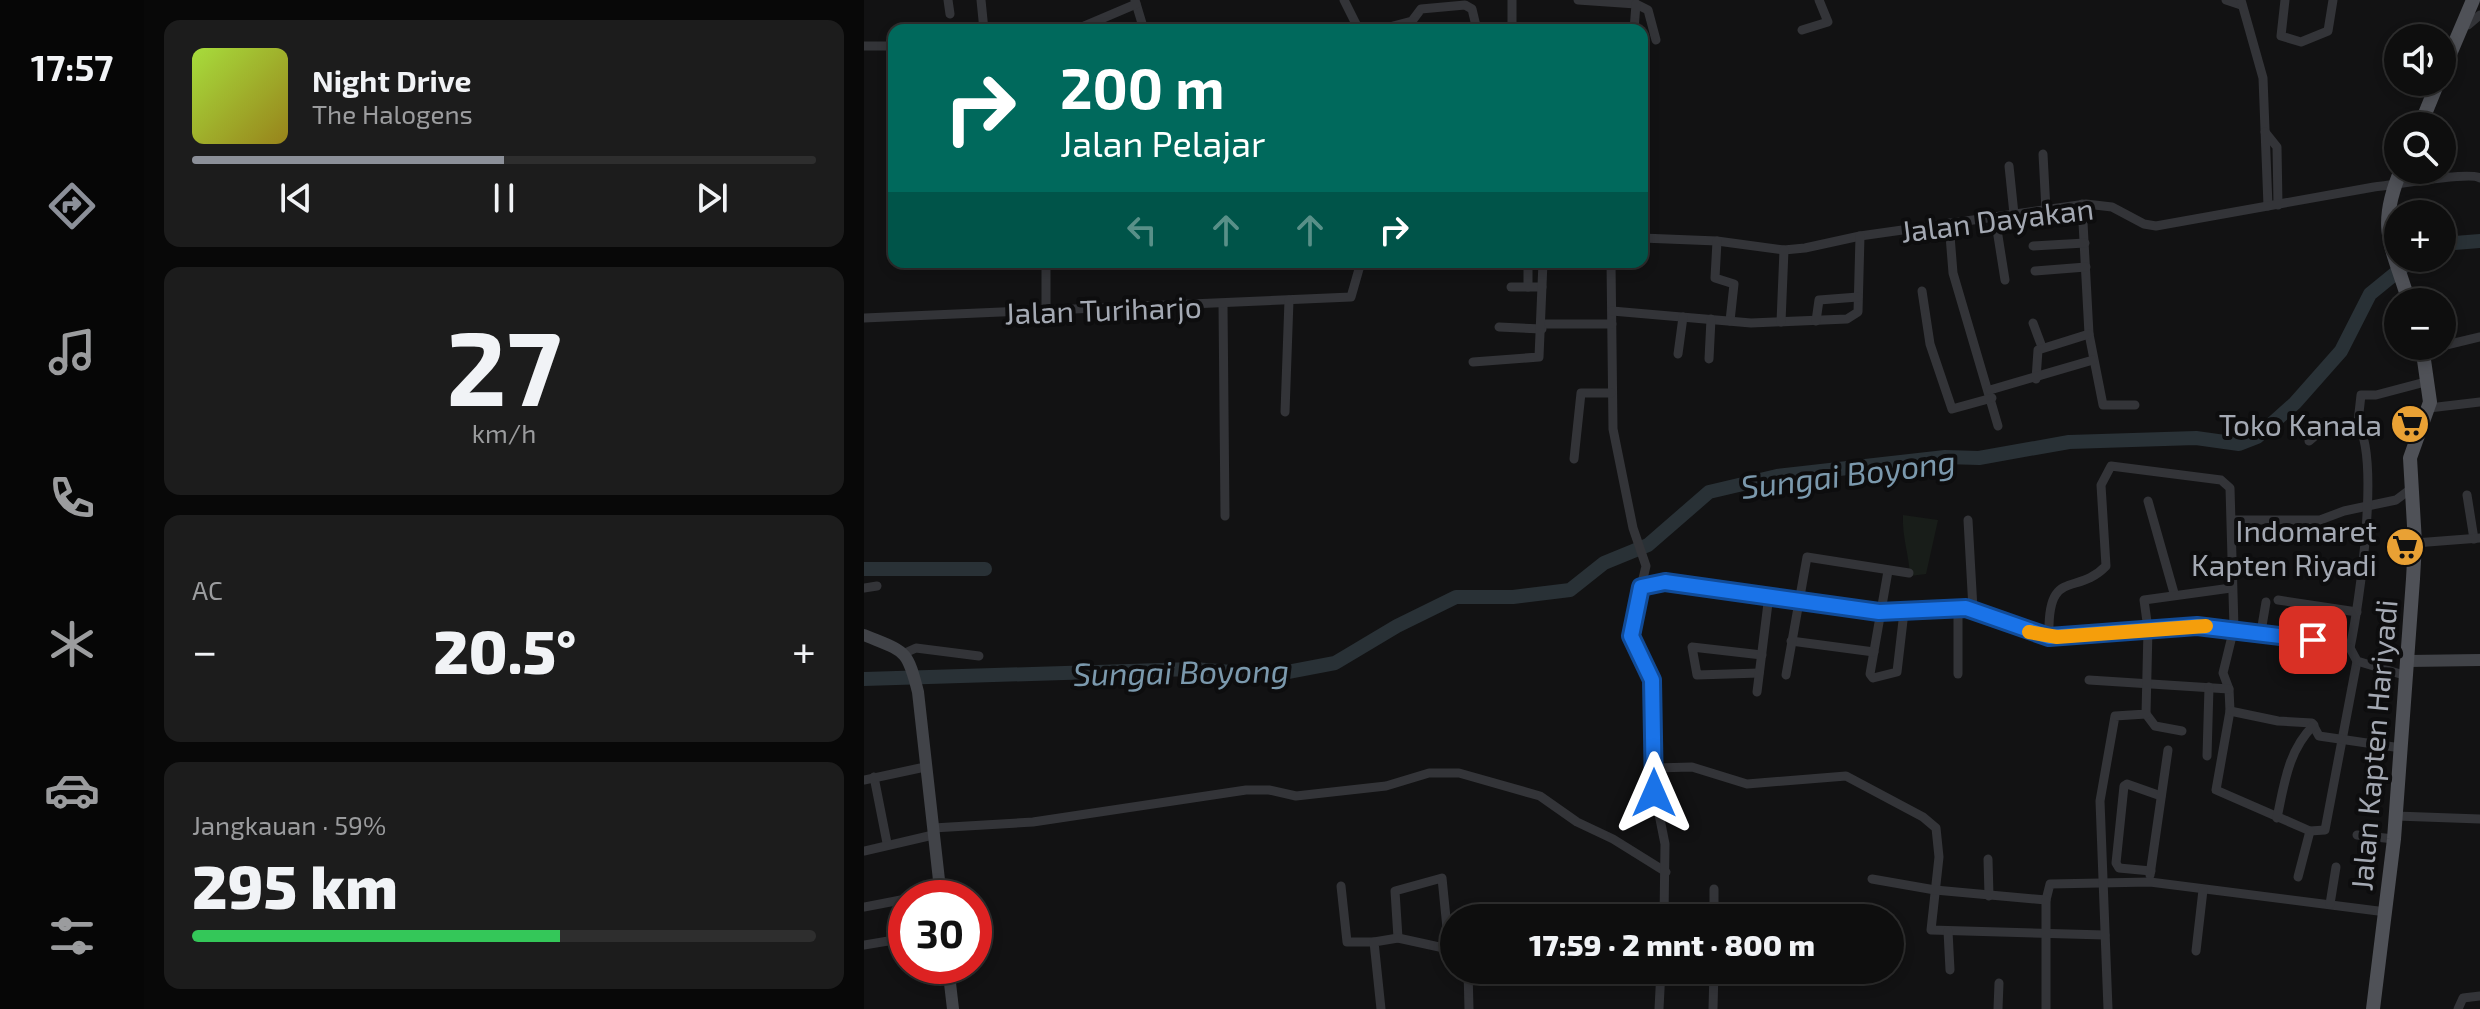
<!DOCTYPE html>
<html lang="id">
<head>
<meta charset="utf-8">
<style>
  body { margin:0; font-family:"Exo 2",sans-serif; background:#1c1c1c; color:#f1f3f6; height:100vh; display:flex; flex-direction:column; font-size:30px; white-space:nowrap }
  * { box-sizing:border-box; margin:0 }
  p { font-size:26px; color:#9b9c9e }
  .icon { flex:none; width:44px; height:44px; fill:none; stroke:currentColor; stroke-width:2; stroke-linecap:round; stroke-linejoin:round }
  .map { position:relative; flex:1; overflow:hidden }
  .drawer { display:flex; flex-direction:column; gap:20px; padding:20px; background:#080808; width:720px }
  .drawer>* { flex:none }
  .banner { position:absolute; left:24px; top:24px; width:760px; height:244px; border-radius:16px; box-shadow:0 4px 12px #0003,0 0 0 2px #2e2e2e; background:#00695c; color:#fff; overflow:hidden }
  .controls { position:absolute; left:1520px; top:24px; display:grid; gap:16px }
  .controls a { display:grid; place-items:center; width:72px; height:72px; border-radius:50%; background:#0e0e0e; box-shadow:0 4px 12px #0003,0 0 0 2px #2e2e2e; font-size:40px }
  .speed { position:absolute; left:24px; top:880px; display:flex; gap:16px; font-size:40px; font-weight:700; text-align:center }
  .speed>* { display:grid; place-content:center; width:104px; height:104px; border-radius:50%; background:#0e0e0e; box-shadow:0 4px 12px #0003,0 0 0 2px #2e2e2e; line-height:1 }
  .speed .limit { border:12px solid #d22; background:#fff; color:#111 }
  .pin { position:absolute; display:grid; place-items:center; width:68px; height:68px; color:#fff; margin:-34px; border-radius:16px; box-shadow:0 4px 12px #0006 }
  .me { position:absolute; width:88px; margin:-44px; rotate:0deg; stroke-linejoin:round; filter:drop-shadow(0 0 6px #0008) }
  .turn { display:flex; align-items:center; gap:28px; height:168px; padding:0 40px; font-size:36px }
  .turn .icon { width:104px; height:104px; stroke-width:2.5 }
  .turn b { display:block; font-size:56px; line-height:68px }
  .lanes { display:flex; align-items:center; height:76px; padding:0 40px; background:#0003; justify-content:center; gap:40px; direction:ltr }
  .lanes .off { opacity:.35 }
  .big { font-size:60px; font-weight:800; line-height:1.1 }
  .drawer .card { flex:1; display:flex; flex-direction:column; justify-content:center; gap:12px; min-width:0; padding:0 28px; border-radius:16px; background:#1c1c1c }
  .drawer .dial { align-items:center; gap:0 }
  .dial b { font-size:104px; line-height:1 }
  .song { display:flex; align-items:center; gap:24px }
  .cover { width:96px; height:96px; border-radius:12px; background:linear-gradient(135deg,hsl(80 70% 55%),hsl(50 70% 35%)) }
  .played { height:8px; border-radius:4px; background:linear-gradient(90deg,#8c9099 50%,#2e2e2e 50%) }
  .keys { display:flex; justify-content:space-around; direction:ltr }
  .heat { display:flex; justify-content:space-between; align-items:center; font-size:44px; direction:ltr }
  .charge { height:12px; border-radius:6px; background:linear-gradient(90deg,#34c759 59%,#2e2e2e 0) }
  .trip { position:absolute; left:576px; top:904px; width:464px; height:80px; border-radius:40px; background:#0e0e0e; box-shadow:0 4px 12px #0003,0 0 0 2px #2e2e2e; font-weight:800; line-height:80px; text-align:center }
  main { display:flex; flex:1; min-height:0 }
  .tabs { display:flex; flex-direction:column; width:144px; justify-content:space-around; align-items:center; background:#060606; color:#9b9c9e }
  .tabs .icon { width:56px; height:56px }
  .tabs .selected { color:#8c9099 }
  .tabs b { font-size:36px; color:#f1f3f6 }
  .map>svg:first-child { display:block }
</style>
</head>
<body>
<main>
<nav class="tabs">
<b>17:57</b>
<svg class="icon selected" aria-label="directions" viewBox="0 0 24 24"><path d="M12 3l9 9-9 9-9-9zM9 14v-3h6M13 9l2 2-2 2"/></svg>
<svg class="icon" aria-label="music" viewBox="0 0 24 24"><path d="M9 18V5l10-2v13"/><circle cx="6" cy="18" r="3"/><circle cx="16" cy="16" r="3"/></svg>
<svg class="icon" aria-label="phone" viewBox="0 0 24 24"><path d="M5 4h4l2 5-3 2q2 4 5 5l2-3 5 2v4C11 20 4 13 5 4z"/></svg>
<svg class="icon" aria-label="climate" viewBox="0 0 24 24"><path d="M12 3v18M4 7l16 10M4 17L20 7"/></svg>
<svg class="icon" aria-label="car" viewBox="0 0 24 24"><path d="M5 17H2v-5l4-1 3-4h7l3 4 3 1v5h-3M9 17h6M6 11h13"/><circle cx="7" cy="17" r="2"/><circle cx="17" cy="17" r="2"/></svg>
<svg class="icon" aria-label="filters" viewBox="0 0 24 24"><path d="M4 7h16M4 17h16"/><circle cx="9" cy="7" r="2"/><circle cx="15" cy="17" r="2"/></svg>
</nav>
<section class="drawer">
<div class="card">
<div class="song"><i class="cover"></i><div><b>Night Drive</b><p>The Halogens</p></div></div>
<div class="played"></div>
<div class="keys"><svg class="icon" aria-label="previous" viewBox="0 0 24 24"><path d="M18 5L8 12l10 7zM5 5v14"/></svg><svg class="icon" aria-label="pause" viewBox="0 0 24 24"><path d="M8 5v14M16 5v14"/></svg><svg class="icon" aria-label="next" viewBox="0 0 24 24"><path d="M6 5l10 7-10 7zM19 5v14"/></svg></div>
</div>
<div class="card dial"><b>27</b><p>km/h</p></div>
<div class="card"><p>AC</p>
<div class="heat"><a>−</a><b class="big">20.5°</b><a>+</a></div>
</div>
<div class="card"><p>Jangkauan · 59%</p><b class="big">295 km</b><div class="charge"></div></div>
</section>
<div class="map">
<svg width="1616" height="1009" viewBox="0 0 1616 1009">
  <rect width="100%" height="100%" fill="#121213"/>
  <path fill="#181d19" d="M1039,515L1074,520L1062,574L1046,576C1045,554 1038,538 1039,515Z"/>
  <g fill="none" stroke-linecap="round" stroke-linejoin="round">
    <g stroke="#293136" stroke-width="14">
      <polyline points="1578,244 1616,241"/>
      <polyline points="0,569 121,569"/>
      <polyline points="0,679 329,669 408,675 471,663 533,626 592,597 649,597 706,590 740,563 784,545 845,492 913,476 1081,457 1115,458 1205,442 1332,438 1375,444 1393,437 1431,403 1477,351 1506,294 1550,258"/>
    </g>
    <g stroke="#333438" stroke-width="9">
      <polyline points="84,0 86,14"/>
      <polyline points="117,0 120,30"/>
      <polyline points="271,0 280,30"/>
      <polyline points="480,0 495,30"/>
      <polyline points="648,0 648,30"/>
      <polyline points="714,0 772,4 784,10 792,40"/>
      <polyline points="1362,0 1377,5"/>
      <polyline points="1377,0 1399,78 1404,206"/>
      <polyline points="1421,0 1417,36 1437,42 1464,31 1469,0"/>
      <polyline points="1599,24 1604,25 1616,15"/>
      <polyline points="211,30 272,4"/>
      <polyline points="514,30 548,21 557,9 601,5 608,9 613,30"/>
      <polyline points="770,30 772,4"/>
      <polyline points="938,30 964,22 955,0"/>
      <polyline points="0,46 30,46"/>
      <polyline points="1401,132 1413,147 1414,205"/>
      <polyline points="1179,154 1182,210"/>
      <polyline points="1145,166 1150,214"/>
      <polyline points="1218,204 1225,334 1239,405 1271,405"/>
      <polyline points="1131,217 1141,280"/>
      <polyline points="1085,223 1089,273 1134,426"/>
      <path d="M778,238L853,241L920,250L941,248L996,236L1222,204L1248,207L1280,224L1292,226L1510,187C1530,185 1606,171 1616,178"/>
      <polyline points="853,241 851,278 870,284 866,321"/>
      <polyline points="1169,246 1221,243"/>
      <polyline points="182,262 182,311"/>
      <polyline points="664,262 664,287"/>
      <polyline points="747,262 749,429 769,528 782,566 777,587"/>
      <polyline points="1171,271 1222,267"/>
      <polyline points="647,287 678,287"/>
      <polyline points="1058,291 1066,344 1088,409 1128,398"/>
      <polyline points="359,304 361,516"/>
      <polyline points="748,311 887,323 983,319 994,312 996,236"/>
      <polyline points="0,318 487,297 497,262"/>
      <polyline points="952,321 955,300 994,297"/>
      <polyline points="917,322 920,250"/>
      <polyline points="1169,323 1178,347"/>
      <polyline points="678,324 748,324"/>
      <polyline points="635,327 678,329"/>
      <polyline points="1578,346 1616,337"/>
      <polyline points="814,354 819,317"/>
      <polyline points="845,359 847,319"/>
      <polyline points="609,362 675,357 679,262"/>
      <polyline points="1172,379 1174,350 1225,334"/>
      <polyline points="1126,390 1229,360"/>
      <polyline points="1565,408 1616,402"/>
      <polyline points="421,412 425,300"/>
      <polyline points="1445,441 1459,429 1494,422 1497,395 1512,395 1565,381"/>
      <polyline points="710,459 717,393 747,393"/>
      <polyline points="1603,495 1610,539"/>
      <polyline points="1284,501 1310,593"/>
      <polyline points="1104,520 1109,609"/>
      <polyline points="1369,520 1456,520 1480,511 1532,500 1548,488"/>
      <polyline points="1551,543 1616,538"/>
      <polyline points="1024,571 1006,674 1009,678 1033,672 1040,612"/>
      <polyline points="0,588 13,586"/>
      <polyline points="1414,600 1493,612"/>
      <polyline points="1094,608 1094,674"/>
      <polyline points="1397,632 1402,602"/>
      <path d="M1185,637C1183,566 1212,597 1242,566L1237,485L1247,466L1357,480L1366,488L1370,628L1359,673L1365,689L1366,711L1352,790L1446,831L1461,830L1493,661"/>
      <polyline points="927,641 1010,652"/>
      <path d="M1486,648C1495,605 1517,456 1493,423"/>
      <polyline points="41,653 52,648 115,656"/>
      <polyline points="895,673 833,675 828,647 898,655"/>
      <polyline points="922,675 943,557 1045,573"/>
      <polyline points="1225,680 1365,689"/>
      <polyline points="893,692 905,595"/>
      <polyline points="1366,711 1414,721 1448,723 1455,736 1537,748"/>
      <polyline points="1282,714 1291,726 1318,731"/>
      <polyline points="1343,756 1345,687"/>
      <polyline points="791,768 828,767 883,784 982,776 1059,817 1072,828 1075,857 1067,930 1241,935"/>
      <polyline points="10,777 23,843"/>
      <polyline points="0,780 61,767"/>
      <polyline points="1532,816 1616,819"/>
      <path d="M1413,818C1420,785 1424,750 1450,725"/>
      <polyline points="69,828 169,822 382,790 405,790 432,796 522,786 565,773 595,773 676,796 713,822 749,839 802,872"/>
      <polyline points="1493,835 1530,839"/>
      <polyline points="0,851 69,835"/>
      <polyline points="1124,859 1125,896"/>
      <polyline points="1287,871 1255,868 1252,863 1260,786 1263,784 1297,796"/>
      <polyline points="1286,875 1304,750"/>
      <polyline points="1434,877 1446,831"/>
      <polyline points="1008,879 1071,890 1182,900 1186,884 1286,882 1522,912"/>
      <polyline points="477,886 483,942 510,942"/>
      <polyline points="49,898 76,894"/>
      <polyline points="1466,904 1472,867"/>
      <polyline points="0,907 42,899"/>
      <polyline points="800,918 801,844 789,784 788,680 767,636 777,587 801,582 1015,612 1102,608 1185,637 1333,626 1370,628 1486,648 1493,661 1543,676"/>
      <polyline points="850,918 850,889"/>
      <polyline points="1084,931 1086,970"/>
      <polyline points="534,938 531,891 578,878 585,948"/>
      <polyline points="0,945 42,938"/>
      <polyline points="1332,951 1339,890"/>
      <polyline points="604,970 605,1009"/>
      <polyline points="517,1009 510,942 534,938 589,950"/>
      <polyline points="795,1009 797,970"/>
      <polyline points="849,1009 850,970"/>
      <polyline points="1134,1009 1135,983"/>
      <polyline points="1182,1009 1182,900"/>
      <polyline points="1244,1009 1236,801 1251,716 1282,714 1284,629 1280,600 1367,588"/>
      <polyline points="1594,1009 1599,998 1616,996"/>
    </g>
    <g stroke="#414348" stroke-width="12">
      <path d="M0,635C41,652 43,648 54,692L77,898"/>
      <polyline points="1544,661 1616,660"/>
      <polyline points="84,966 89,1009"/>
    </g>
    <g stroke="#4f5157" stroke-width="14">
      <polyline points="1578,73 1609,0"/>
      <polyline points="1556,126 1574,82"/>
      <path d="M1537,170C1512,229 1528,245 1545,302"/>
      <polyline points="1509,1009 1530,839 1549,579 1551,543 1546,458 1566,402 1558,346"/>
    </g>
  </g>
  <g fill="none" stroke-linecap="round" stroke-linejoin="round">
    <defs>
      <polyline id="route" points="790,793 788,680 767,636 777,587 801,582 1015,612 1102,608 1185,637 1333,626 1449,640"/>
    </defs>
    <use href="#route" stroke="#114b97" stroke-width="20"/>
    <use href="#route" stroke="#1a73e8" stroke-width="14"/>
    <polyline stroke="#f59e0b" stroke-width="14" points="1165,632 1193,637 1342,626"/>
  </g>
  <defs>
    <symbol id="supermarket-disc" viewBox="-11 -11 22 22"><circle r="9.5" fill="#e9a134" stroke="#0d0d0e"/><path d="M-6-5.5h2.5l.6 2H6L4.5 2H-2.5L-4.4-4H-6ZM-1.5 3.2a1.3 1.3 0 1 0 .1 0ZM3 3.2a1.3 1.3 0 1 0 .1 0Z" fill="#111"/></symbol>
  </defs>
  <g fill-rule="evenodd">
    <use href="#supermarket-disc" x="1524" y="402" width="44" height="44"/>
    <use href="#supermarket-disc" x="1519" y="525" width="44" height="44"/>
  </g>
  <g text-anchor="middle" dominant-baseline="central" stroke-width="8" stroke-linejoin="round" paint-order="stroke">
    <g font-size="30" fill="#a4a9b3" stroke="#0d0d0e">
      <text transform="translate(1133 219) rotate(-7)">Jalan Dayakan</text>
      <text transform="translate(239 309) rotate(-2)">Jalan Turiharjo</text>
      <text transform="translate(1509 745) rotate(-85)">Jalan Kapten Hariyadi</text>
    </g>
    <g font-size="30" fill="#a4a9b3" stroke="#0d0d0e" text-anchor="end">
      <text x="1518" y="424">Toko Kanala</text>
      <text x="1513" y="530">Indomaret<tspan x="1513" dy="34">Kapten Riyadi</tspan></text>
    </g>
    <g font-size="32" font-style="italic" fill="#7b99ad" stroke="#0d0d0e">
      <text transform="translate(984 473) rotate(-7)">Sungai Boyong</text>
      <text transform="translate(317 671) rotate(-1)">Sungai Boyong</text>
    </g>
  </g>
</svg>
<div class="controls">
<a><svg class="icon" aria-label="sound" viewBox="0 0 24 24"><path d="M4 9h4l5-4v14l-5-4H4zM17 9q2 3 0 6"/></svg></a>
<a><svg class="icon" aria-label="search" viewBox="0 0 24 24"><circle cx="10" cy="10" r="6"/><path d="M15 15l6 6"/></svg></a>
<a>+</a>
<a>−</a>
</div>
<div class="speed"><div class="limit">30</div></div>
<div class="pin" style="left:1449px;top:640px;background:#d93025"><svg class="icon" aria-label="arrive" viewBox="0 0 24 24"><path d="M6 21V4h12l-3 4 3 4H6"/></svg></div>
<svg class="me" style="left:790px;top:793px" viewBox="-20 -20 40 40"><path d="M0-17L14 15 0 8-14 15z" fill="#1a73e8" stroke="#fff" stroke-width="4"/></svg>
<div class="trip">17:59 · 2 mnt · 800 m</div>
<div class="banner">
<div class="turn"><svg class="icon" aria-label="right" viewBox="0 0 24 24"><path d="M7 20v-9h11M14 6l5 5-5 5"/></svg><div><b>200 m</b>Jalan Pelajar</div></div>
<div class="lanes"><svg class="icon off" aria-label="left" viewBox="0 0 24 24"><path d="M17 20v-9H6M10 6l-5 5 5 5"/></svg><svg class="icon off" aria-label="ahead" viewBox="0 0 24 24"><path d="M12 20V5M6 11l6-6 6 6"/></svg><svg class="icon off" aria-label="ahead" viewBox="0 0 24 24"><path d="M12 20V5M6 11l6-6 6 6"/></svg><svg class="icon" aria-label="right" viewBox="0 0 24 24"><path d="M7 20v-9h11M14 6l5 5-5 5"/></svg></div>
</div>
</div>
</main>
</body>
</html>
